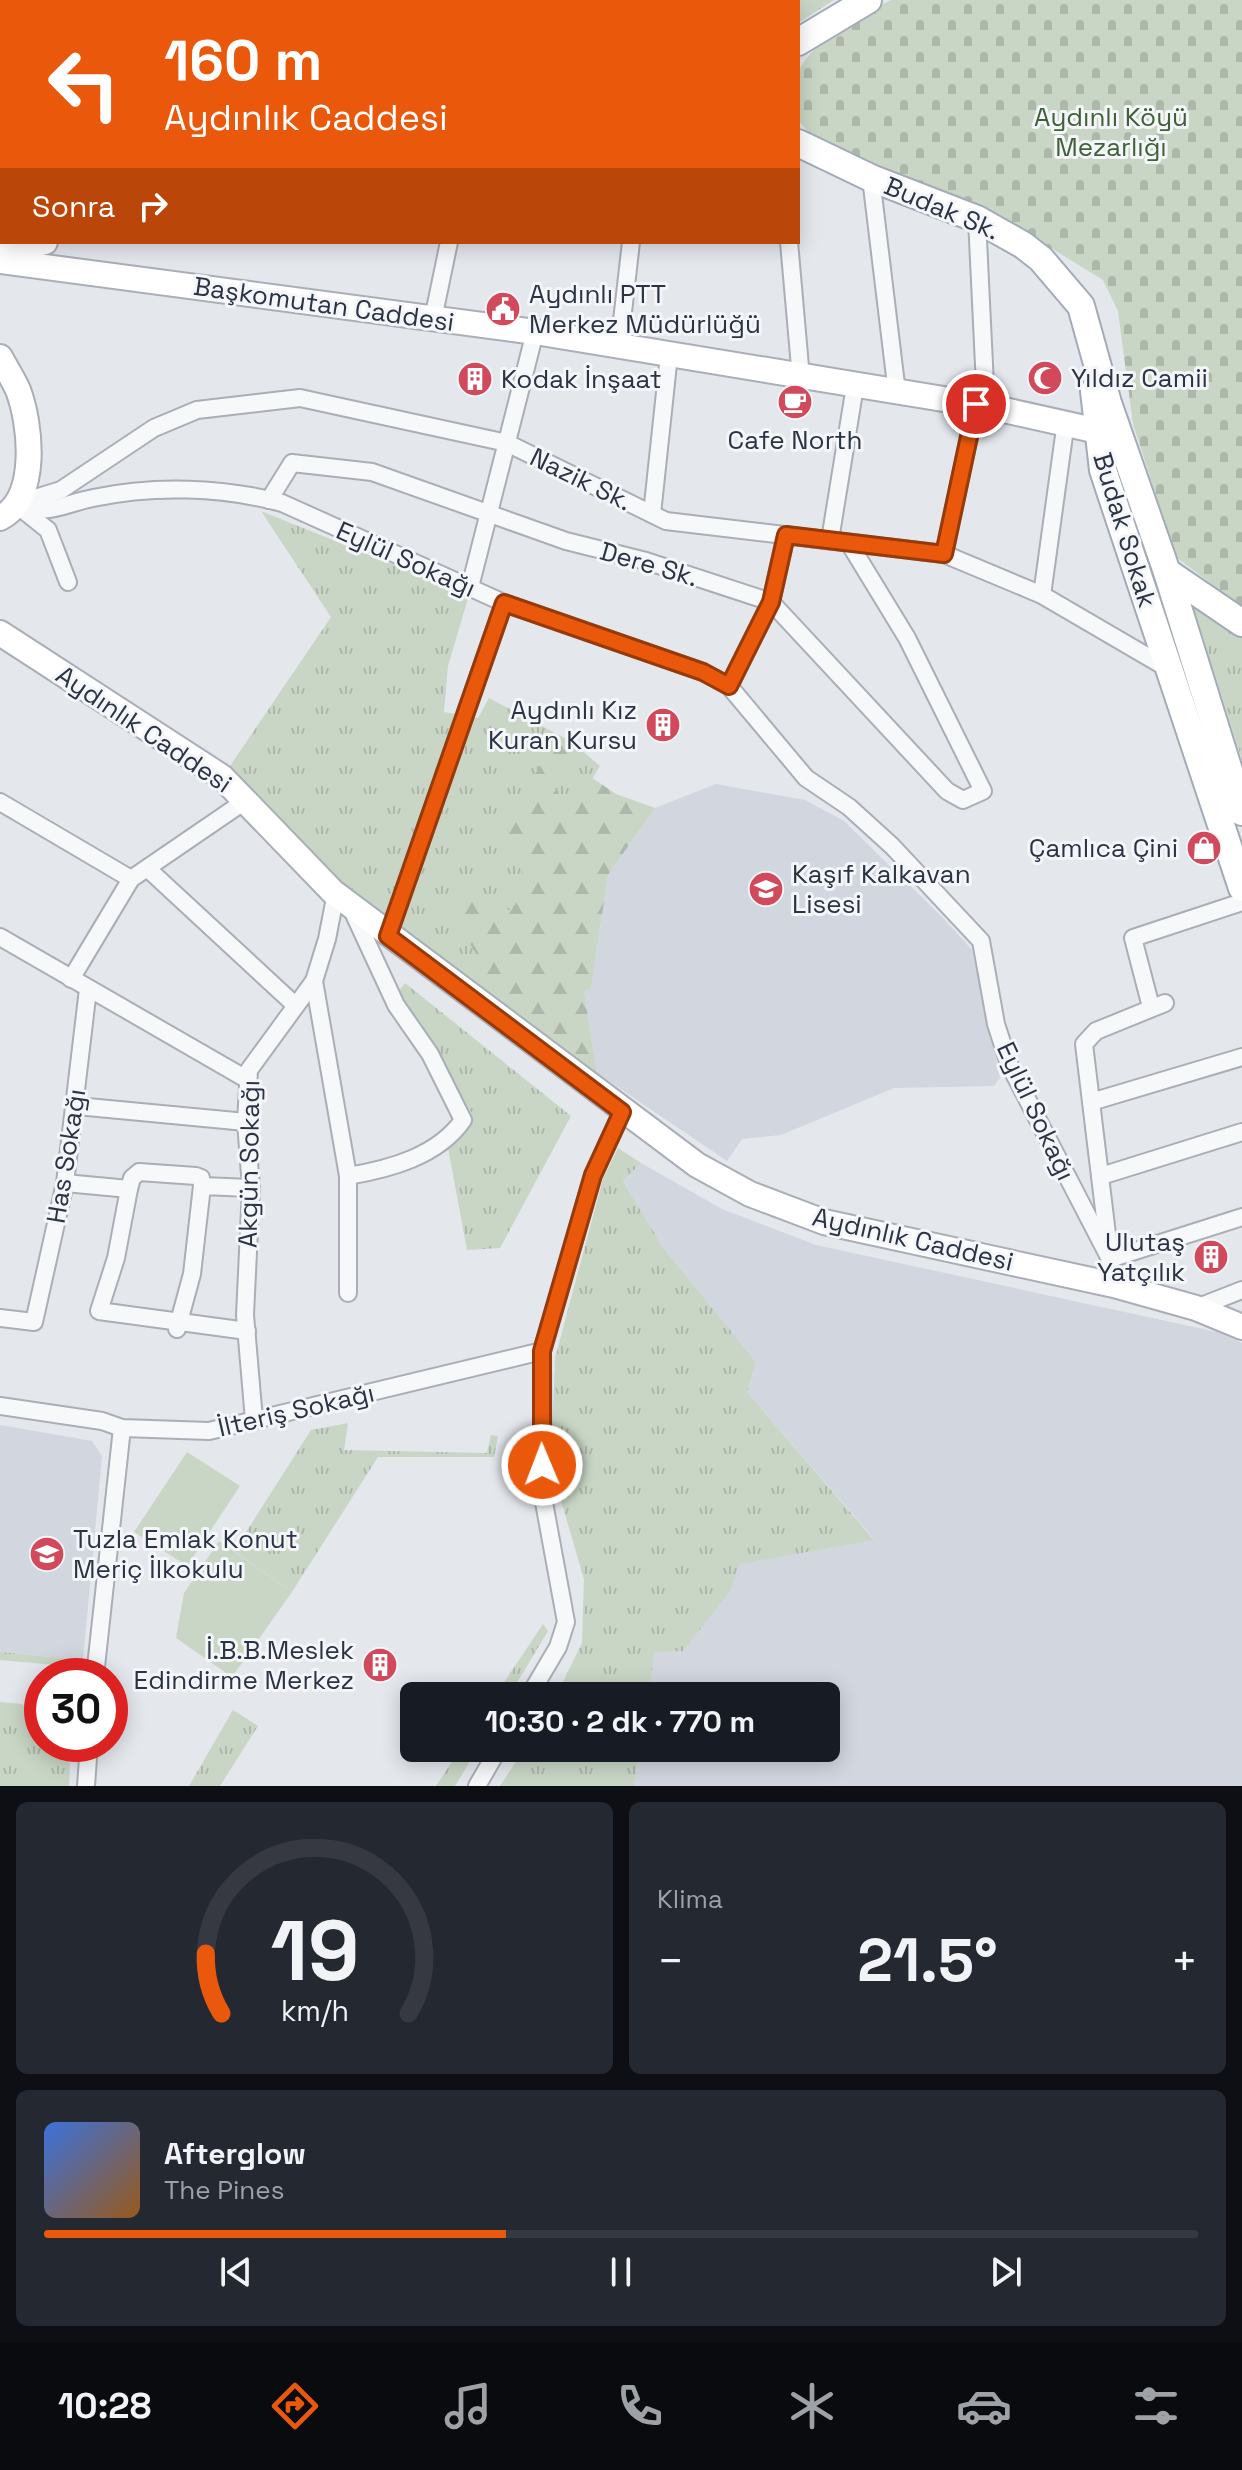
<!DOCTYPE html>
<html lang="tr">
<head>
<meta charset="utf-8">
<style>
  body { margin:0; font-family:"Space Grotesk",sans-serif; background:#242831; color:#f1f3f6; height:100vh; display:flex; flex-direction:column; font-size:30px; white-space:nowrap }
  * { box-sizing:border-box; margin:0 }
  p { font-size:26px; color:#9ea1a6 }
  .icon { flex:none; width:44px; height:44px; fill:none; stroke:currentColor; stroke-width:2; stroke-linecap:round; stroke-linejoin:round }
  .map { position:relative; height:1786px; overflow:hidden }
  .sheet { display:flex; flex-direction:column; gap:16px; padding:16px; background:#0d0f14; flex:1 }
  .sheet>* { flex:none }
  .hud { position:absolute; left:0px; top:0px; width:800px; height:244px; box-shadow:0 4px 20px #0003; background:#ea580c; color:#fff; overflow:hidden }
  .speed { position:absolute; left:24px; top:1658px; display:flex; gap:16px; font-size:40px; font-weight:700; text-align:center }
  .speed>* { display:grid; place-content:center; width:104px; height:104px; border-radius:50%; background:#171b24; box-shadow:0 4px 20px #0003; line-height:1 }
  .speed .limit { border:12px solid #d22; background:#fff; color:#111 }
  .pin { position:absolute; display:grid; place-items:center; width:68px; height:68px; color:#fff; margin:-34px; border:4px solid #fff; border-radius:50%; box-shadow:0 2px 8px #0007 }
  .me { position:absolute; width:88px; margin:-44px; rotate:359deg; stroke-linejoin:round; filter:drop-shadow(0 0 6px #0008) }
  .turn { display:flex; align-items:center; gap:28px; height:168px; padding:0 32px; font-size:36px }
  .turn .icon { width:104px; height:104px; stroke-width:2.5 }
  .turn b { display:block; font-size:56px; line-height:68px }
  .then { display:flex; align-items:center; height:76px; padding:0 32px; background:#0003; gap:16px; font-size:30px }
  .big { font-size:60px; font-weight:800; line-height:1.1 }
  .sheet .tile { flex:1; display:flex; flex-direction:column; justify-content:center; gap:12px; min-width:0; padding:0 28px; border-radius:12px; background:#242831 }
  .sheet .dial { align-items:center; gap:0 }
  .dial svg { height:208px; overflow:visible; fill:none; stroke:#363941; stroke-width:7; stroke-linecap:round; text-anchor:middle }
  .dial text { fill:#f1f3f6; stroke:none }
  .song { display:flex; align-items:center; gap:24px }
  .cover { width:96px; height:96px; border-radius:12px; background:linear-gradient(135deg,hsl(220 70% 55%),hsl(30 70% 35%)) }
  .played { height:8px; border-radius:4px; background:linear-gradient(90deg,#ea580c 40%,#363941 40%) }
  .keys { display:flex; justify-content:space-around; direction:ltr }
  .heat { display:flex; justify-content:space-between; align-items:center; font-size:44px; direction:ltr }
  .sheet .tiles { flex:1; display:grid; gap:16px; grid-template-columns:1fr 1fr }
  .tile:last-child { grid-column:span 2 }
  .trip { position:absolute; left:400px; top:1682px; width:440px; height:80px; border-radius:12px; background:#171b24; box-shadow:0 4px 20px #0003; font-weight:800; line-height:80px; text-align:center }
  .tabs { display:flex; height:128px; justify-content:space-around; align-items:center; background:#090b0e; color:#9ea1a6 }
  .tabs .icon { width:56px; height:56px }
  .tabs .selected { color:#ea580c }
  .tabs b { font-size:36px; color:#f1f3f6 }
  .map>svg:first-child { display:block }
</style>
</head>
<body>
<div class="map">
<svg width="1242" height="1786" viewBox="0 0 1242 1786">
  <defs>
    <pattern id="grass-tufts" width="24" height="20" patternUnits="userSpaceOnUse" patternTransform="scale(2)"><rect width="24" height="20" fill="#c9d6c5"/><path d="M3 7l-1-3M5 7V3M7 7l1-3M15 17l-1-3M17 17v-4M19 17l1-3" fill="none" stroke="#adb8ab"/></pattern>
    <pattern id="forest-firs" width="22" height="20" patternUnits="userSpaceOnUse" patternTransform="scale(2)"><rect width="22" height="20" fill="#c9d6c5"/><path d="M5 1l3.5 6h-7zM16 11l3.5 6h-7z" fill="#adb8ab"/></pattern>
    <pattern id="cemetery-stones" width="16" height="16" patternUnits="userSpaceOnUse" patternTransform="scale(2)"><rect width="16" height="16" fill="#c9d6c5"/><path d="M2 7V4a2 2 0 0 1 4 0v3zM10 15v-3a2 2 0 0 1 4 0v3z" fill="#adb8ab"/></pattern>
  </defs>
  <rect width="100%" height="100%" fill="#e4e7ec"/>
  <g fill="#d2d6de">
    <polygon points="716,784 805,800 844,821 944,919 972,950 1000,1077 994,1086 894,1088 781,1135 742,1139 727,1161 597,1073 584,991 591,989 608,875 655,808"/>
    <polygon points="641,1163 722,1209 816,1245 1217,1332 1242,1343 1242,1786 634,1786 640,1748 826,1748 826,1696 648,1696 655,1651 730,1590 738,1564 874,1539 747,1392 756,1362 662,1246 623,1181"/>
    <polygon points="0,1425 92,1441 102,1456 83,1660 0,1652"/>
  </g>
  <g fill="url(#grass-tufts)">
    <polygon points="796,0 834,0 798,23"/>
    <polygon points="1112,453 1116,454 1171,626 1168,627 1147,558 1136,550 1117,488"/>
    <polygon points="261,511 469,595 448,666 444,712 478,718 489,698 572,742 600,766 470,981 342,884 230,766 331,617"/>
    <polygon points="1192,603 1242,634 1242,760"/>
    <polygon points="405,983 571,1116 500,1248 467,1250 448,1148 472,1114 398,992"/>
    <polygon points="618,1148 641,1163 623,1181 662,1246 756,1362 747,1392 874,1540 739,1564 731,1590 683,1651 655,1652 648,1696 556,1696 582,1643 584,1579 551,1467 555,1358 603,1179"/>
    <polygon points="348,1423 344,1450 487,1453 491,1435 498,1436 494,1457 378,1457 292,1592 234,1551 311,1430"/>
    <polygon points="543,1624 548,1631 509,1696 495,1696"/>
    <polygon points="0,1652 83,1660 82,1676 55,1676 55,1665 0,1660"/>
    <polygon points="0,1702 22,1704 42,1729 42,1744 54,1744 70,1764 69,1786 0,1786"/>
    <polygon points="233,1710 258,1726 220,1786 189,1786"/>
    <polygon points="461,1748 478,1748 455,1786 436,1786"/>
    <polygon points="525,1748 640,1748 634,1786 500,1786"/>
  </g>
  <polygon fill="url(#forest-firs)" points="570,748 570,764 548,779 569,812 591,777 616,794 655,808 608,875 591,989 584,991 597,1073 470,981 481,962 448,908 461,889 511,911 526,886 506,824 548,752"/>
  <g fill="url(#cemetery-stones)">
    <polygon points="307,0 652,0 653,2 307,2"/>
    <path d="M891,0H1242V607L1176,557L1133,424L1118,311L1103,280L986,208L822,148L798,120C798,106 795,88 798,75C805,45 865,13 891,0Z"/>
  </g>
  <g fill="#c9d6c5">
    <polygon points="187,1452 240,1486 187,1566 134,1532"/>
    <polygon points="219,1541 292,1592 232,1677 176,1638 184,1593"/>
  </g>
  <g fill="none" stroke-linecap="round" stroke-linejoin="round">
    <defs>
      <g id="street">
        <polyline points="255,0 255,2"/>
        <polyline points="172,2 172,0"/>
        <polyline points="0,95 2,95"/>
        <polyline points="871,178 897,393"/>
        <polyline points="977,219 986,406"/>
        <polyline points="789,242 801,378"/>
        <polyline points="433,319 449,242"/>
        <polyline points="619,347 631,242"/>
        <polyline points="269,500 292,463 372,472 566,541 646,561 771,602 947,791 963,800 983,791 907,638 849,543"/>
        <path d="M16,504C52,516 59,505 93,498C154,485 222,487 282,503L504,603L703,672L729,686L806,778L849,807L892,846L981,941L996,1024L1009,1064L1110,1259L1114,1285"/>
        <polyline points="16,504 61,490 154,428 197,410 300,398 507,443 666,521 944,554 1042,595 1167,668"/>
        <polyline points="23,510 48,530 68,582"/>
        <polyline points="652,514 669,355"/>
        <polyline points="830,540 855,386"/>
        <polyline points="944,554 976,404"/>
        <polyline points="470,587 535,332"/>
        <polyline points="1042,595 1066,421"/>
        <polyline points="729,686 771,602 786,535"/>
        <polyline points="0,802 131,879"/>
        <polyline points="148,869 295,1005"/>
        <polyline points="388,936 504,603"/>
        <polyline points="0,937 248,1080"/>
        <polyline points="71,979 131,879 245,801"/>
        <polyline points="314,981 348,1176 348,1293"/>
        <polyline points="1165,1003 1096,1031 1084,1044 1110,1259 1242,1217"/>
        <polyline points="1151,1007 1133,938 1242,902"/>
        <polyline points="1091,1102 1242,1057"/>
        <polyline points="77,1106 246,1122"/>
        <path d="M348,1176C390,1169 438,1156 463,1120L430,1054L396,1005L351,908"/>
        <polyline points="1101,1176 1242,1132"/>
        <polyline points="65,1183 129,1189 116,1258 99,1311 247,1331"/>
        <polyline points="129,1189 132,1178 139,1172 196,1176 201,1178 202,1186"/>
        <polyline points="1196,1308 1242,1290"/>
        <polyline points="0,1318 34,1322 65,1183 88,989"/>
        <polyline points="177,1329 192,1274 202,1186 251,1188"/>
        <polyline points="0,1406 102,1421 122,1428 209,1431 542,1351"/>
        <polyline points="254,1420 245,1315 251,1188 246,1122 249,1070 314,981 327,939 336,893"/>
        <polyline points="95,1676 122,1428"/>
        <polyline points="529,1696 558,1647 566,1622 543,1497 542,1351 593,1175 622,1112"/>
        <polyline points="86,1786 89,1744"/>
        <polyline points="477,1786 499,1748"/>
      </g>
      <g id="secondary">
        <polyline points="0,252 45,242"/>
        <polyline points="0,261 535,332 986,406 1116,435"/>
        <path d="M0,357C6,368 13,379 18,390C31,424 39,499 0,518"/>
        <polyline points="0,633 222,777 333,892 697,1165 750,1194 824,1222 1114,1285 1196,1308 1242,1327"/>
      </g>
      <g id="primary">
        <polyline points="798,42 868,0"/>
        <polyline points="798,143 871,178 977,219 1023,245 1041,259 1081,306 1108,403 1167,572 1242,812"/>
        <polyline points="1094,391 1103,470 1242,888"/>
        <polyline points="1167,572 1242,623"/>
      </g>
    </defs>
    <use href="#street" stroke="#a9aeb7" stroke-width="20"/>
    <use href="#secondary" stroke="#a9aeb7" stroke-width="28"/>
    <use href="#primary" stroke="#a3abb8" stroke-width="30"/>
    <use href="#street" stroke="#f7f8fa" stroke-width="16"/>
    <use href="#secondary" stroke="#fff" stroke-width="24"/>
    <use href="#primary" stroke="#fff" stroke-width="26"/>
  </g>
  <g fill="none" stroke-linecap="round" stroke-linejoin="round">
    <defs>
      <polyline id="route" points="542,1465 542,1351 593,1175 622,1112 388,936 504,603 703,672 729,686 771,602 786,535 944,554 976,404"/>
    </defs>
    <use href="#route" stroke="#983908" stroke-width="20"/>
    <use href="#route" stroke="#ea580c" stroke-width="14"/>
  </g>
  <defs>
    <symbol id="civic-disc" viewBox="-11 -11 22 22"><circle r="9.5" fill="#d1495b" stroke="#f4f6f9"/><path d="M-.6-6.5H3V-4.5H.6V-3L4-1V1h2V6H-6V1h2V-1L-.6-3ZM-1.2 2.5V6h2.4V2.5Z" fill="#fff"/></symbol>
    <symbol id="mosque-disc" viewBox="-11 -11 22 22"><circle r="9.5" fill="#d1495b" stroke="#f4f6f9"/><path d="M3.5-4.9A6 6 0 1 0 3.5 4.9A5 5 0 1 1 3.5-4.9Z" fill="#fff"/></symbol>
    <symbol id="building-disc" viewBox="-11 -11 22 22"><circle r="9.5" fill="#d1495b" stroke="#f4f6f9"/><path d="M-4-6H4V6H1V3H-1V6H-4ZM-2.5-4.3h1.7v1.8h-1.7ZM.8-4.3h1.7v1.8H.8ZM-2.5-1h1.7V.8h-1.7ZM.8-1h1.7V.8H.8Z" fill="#fff"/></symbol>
    <symbol id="cafe-disc" viewBox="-11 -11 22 22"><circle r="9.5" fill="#d1495b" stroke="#f4f6f9"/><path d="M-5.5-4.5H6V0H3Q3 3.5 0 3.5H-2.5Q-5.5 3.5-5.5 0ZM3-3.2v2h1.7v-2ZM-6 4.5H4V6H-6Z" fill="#fff"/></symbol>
    <symbol id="shop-disc" viewBox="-11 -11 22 22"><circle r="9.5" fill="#d1495b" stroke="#f4f6f9"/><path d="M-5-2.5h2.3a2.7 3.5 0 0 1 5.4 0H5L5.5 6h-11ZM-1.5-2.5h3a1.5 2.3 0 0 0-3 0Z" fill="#fff"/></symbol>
    <symbol id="school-disc" viewBox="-11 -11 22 22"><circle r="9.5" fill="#d1495b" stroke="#f4f6f9"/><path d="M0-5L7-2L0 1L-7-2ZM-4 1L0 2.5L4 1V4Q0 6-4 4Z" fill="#fff"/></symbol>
  </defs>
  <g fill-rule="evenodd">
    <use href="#civic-disc" x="483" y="289" width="40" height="40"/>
    <use href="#mosque-disc" x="1025" y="358" width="40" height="40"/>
    <use href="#building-disc" x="455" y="359" width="40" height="40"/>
    <use href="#cafe-disc" x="775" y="382" width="40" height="40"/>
    <use href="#building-disc" x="643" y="705" width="40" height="40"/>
    <use href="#shop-disc" x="1184" y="828" width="40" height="40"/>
    <use href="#school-disc" x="746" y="869" width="40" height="40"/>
    <use href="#building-disc" x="1191" y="1237" width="40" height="40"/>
    <use href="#school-disc" x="27" y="1534" width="40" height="40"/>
    <use href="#building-disc" x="360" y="1645" width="40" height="40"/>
  </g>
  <g text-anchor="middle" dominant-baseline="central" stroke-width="6" stroke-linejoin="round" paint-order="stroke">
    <g font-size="26" fill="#3f6138" stroke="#f4f6f9">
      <text x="1111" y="117">Aydınlı Köyü<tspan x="1111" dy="30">Mezarlığı</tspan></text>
    </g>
    <g font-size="26" fill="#2b3445" stroke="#f4f6f9">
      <text transform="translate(942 208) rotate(23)">Budak Sk.</text>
      <text transform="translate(324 304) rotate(8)">Başkomutan Caddesi</text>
      <text transform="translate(581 479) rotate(26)">Nazik Sk.</text>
      <text transform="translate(1125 530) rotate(73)">Budak Sokak</text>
      <text transform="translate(406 559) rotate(24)">Eylül Sokağı</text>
      <text transform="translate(649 564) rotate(16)">Dere Sk.</text>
      <text transform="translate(144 729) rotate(34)">Aydınlık Caddesi</text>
      <text transform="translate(1036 1111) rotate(65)">Eylül Sokağı</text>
      <text transform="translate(66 1156) rotate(-81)">Has Sokağı</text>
      <text transform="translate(249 1164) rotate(-89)">Akgün Sokağı</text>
      <text transform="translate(913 1239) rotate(13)">Aydınlık Caddesi</text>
      <text transform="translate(296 1410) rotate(-13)">İlteriş Sokağı</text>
    </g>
    <g font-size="26" fill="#2b3445" stroke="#f4f6f9" text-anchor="start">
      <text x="529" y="294">Aydınlı PTT<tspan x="529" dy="30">Merkez Müdürlüğü</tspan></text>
      <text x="1071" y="378">Yıldız Camii</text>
      <text x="501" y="379">Kodak İnşaat</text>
      <text x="795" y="440" text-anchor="middle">Cafe North</text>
      <text x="637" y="710" text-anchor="end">Aydınlı Kız<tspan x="637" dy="30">Kuran Kursu</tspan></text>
      <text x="1178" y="848" text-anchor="end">Çamlıca Çini</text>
      <text x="792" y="874">Kaşıf Kalkavan<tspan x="792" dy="30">Lisesi</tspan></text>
      <text x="1185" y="1242" text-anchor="end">Ulutaş<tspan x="1185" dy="30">Yatçılık</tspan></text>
      <text x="73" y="1539">Tuzla Emlak Konut<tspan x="73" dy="30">Meriç İlkokulu</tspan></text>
      <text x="354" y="1650" text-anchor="end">İ.B.B.Meslek<tspan x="354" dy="30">Edindirme Merkez</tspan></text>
    </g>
  </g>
</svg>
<div class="speed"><div class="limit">30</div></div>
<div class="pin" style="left:976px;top:404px;background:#d93025"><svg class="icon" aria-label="arrive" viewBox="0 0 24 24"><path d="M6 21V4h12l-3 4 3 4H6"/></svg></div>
<svg class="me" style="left:542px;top:1465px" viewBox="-20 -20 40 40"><circle r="17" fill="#ea580c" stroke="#fff" stroke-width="3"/><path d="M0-11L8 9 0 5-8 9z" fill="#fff"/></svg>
<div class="trip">10:30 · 2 dk · 770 m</div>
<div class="hud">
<div class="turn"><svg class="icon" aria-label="left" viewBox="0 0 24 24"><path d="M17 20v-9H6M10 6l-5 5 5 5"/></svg><div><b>160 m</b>Aydınlık Caddesi</div></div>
<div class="then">Sonra<svg class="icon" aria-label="right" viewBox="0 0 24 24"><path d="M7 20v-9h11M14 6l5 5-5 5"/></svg></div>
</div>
</div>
<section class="sheet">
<div class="tiles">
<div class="tile dial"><svg viewBox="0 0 100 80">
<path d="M14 69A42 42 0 1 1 86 69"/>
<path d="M14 69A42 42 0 0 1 8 46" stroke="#ea580c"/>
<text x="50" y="56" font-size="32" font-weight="700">19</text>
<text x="50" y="72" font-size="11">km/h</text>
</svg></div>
<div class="tile"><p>Klima</p>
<div class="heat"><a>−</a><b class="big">21.5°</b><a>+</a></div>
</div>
<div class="tile">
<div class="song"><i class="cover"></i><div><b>Afterglow</b><p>The Pines</p></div></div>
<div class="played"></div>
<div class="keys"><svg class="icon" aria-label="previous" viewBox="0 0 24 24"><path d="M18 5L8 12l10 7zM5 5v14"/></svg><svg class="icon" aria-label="pause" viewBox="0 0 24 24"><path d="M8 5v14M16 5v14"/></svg><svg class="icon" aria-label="next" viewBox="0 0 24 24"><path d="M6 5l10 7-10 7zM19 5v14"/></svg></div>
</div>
</div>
</section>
<nav class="tabs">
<b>10:28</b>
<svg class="icon selected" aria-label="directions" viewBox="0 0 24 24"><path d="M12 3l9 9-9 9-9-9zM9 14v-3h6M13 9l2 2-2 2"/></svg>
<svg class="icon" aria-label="music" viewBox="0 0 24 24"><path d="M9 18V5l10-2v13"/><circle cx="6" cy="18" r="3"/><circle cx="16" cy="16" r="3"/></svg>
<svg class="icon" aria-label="phone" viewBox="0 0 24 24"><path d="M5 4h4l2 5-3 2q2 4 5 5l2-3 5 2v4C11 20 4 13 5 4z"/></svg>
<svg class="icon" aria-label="climate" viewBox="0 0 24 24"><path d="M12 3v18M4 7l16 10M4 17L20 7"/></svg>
<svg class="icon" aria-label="car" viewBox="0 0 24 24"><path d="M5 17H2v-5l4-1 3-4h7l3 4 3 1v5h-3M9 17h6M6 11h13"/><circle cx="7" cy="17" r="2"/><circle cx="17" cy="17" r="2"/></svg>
<svg class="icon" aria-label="filters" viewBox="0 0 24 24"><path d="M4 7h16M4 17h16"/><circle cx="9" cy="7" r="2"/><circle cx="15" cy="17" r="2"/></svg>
</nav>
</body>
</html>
